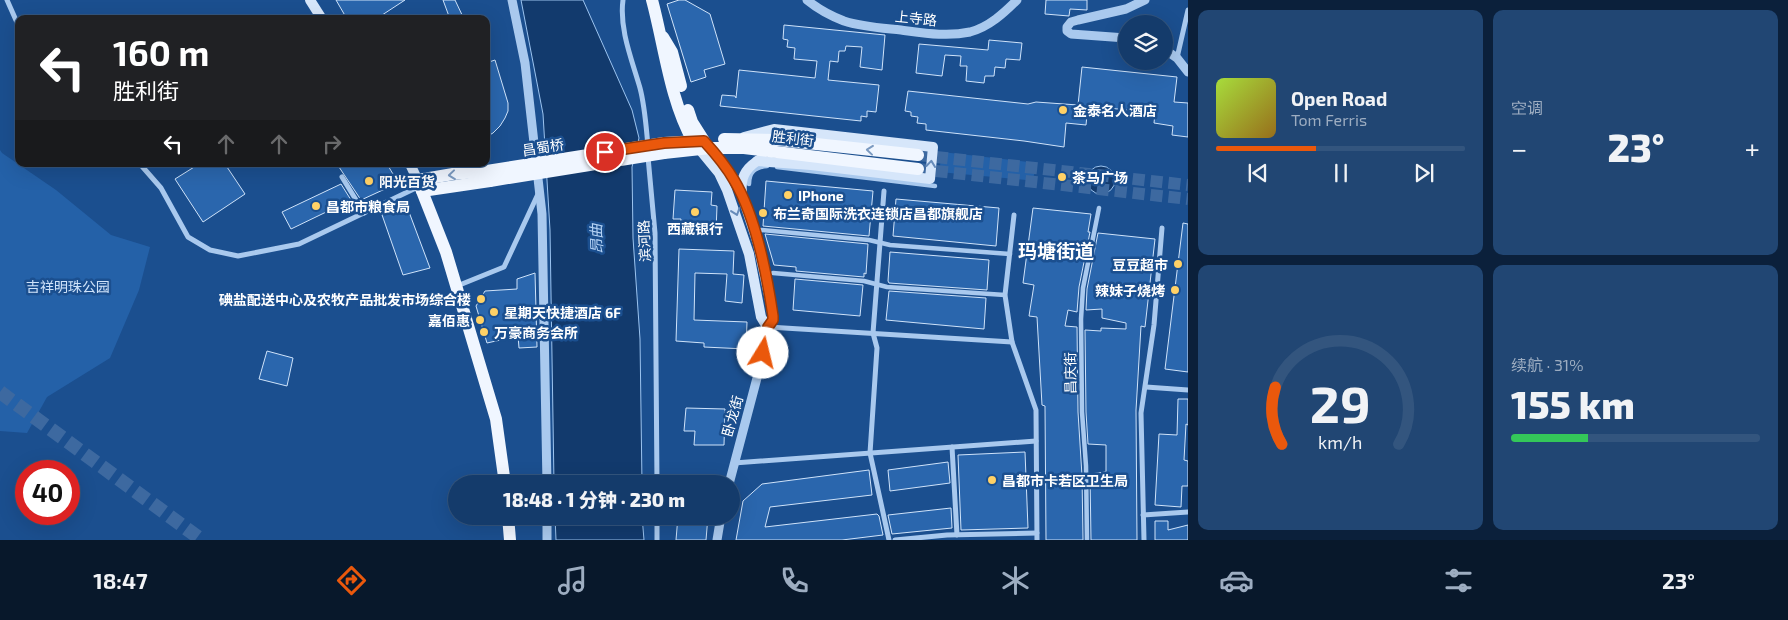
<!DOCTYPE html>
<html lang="zh">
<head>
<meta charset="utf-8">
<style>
  body { margin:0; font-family:"Exo 2","Noto Sans SC",sans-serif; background:#214673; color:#f1f3f6; height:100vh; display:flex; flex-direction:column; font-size:19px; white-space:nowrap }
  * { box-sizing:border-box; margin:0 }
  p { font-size:16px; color:#9dadc1 }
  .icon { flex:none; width:28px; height:28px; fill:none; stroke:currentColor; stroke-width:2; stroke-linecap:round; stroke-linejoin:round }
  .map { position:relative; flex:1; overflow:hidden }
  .panel { display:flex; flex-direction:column; gap:10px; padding:10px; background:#0b203b; width:600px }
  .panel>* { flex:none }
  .top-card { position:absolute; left:15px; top:15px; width:475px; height:152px; border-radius:10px; box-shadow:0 5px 20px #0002,0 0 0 1px #33557e; background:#202124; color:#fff; overflow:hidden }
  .tools { position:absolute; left:1118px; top:15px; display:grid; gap:10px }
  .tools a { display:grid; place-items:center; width:55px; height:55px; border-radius:50%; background:#143b6b; box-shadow:0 5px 20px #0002,0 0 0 1px #33557e; font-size:25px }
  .speed { position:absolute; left:15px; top:460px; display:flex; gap:10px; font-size:25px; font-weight:700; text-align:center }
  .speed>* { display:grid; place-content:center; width:65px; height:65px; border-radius:50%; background:#143b6b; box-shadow:0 5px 20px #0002,0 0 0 1px #33557e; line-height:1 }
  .speed .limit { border:8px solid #d22; background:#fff; color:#111 }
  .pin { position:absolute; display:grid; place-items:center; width:42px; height:42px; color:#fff; margin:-21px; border:2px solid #fff; border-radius:50%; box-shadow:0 1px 5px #0007 }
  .me { position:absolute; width:55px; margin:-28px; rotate:9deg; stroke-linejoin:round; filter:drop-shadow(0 0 4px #0008) }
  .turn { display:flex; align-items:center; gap:18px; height:105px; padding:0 15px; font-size:22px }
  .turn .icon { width:65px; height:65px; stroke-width:2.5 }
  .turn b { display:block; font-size:35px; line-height:42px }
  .lanes { display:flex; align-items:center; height:48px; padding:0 15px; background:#0003; justify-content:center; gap:25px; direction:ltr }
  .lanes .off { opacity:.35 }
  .big { font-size:38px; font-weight:800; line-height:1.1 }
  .panel .widget { flex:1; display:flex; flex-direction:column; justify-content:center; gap:8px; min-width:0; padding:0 18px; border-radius:10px; background:#214673 }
  .panel .dial { align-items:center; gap:0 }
  .dial svg { height:130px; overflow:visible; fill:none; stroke:#33557e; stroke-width:7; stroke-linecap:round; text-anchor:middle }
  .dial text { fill:#f1f3f6; stroke:none }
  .song { display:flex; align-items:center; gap:15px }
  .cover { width:60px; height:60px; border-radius:8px; background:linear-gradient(135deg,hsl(80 70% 55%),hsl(40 70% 35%)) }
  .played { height:5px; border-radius:2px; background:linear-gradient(90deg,#ea580c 40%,#33557e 40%) }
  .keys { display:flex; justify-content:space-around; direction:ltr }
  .heat { display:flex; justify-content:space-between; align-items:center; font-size:28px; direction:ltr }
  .charge { height:8px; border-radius:4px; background:linear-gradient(90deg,#34c759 31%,#33557e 0) }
  .panel .tiles { flex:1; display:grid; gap:10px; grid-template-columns:repeat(2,1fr) }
  .trip { position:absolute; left:448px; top:475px; width:292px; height:50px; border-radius:25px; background:#143b6b; box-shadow:0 5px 20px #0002,0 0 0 1px #33557e; font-weight:800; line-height:50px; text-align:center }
  .tab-bar { display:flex; height:80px; justify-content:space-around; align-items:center; background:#08182b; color:#9dadc1 }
  .tab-bar .icon { width:35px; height:35px }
  .tab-bar .current { color:#ea580c }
  .tab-bar b { font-size:22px; color:#f1f3f6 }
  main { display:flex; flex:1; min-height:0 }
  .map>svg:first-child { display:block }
</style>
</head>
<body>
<main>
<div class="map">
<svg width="1188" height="540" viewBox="0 0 1188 540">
  <rect width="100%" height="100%" fill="#1b4f8f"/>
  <g fill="#2461a8">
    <polygon points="0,150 2,153 56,190 111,235 150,247 139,290 110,358 47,397 27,433 0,431"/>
    <polygon points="942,152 1028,162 1034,166 1035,172 1033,178 1026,180 939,172"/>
  </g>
  <g fill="#123a6d" stroke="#9cc4f0">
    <polygon points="521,0 583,0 632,110 639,138 632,167 633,238 640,339 642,484 554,484 550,230 543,114"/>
    <circle cx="1101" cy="180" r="14"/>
    <polygon points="555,516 642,516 644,540 556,540"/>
  </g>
  <g fill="#2a66ad" stroke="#cfe3fa">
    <polygon points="336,0 405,0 376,19 347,19"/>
    <polygon points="443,0 455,0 464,19 450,19"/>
    <polygon points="679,0 685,0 710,14 725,64 704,70 706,77 691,82 667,4"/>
    <polygon points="1046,0 1087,0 1087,10 1070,9 1069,16 1045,14"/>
    <polygon points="784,25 885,35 882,70 860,67 862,47 846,46 845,51 839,51 838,62 830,61 828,80 879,85 876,112 867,111 867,117 861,116 861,121 720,106 722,95 735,96 736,98 739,70 815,78 817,61 794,59 795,48 787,47 788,40 783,39"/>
    <polygon points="989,40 1022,43 1020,60 1006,59 1005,68 995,67 994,76 985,76 984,83 966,81 967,66 960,66 961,56 945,55 942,76 916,73 919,44 988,50"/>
    <polygon points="495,60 508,103 508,111 505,118 500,126 493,133 486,137 486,63"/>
    <polygon points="1082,67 1177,77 1174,102 1188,103 1188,137 1172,135 1173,126 1154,123 1155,113 1099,107 1099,116 1087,115 1086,125 1066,123 1064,147 1024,141 926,130 926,124 917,123 918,117 911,116 911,112 905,111 908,91 1028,104 1036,102 1078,105"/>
    <polygon points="199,164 225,164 245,194 203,222 175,179"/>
    <polygon points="337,164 387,164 393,174 385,189 361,200"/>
    <polygon points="766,181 873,191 869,236 763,226"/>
    <polygon points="341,184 351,200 291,229 282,212"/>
    <polygon points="675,190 712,192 711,205 717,206 716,232 680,230 681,219 673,219"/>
    <polygon points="896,199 999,208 996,246 893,236"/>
    <polygon points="396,207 399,210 409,212 430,268 403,275 381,212"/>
    <polygon points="1033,208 1091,214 1088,232 1090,232 1079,287 1077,312 1068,310 1065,326 1077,327 1078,412 1082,476 1083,540 1046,540 1045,406 1042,405 1037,317 1029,316 1034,285 1023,283"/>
    <polygon points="1183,223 1188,224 1188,372 1165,369"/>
    <polygon points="1098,233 1155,239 1145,327 1141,326 1136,410 1137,540 1091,540 1090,474 1106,472 1106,445 1088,444 1086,412 1085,330 1101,331 1101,328 1126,329 1126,323 1102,318 1102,309 1086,310 1087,289"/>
    <polygon points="765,234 868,244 866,274 864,273 864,277 796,271 796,267 774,265"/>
    <polygon points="679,249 734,251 733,274 744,275 742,303 725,301 727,274 695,273 694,320 747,322 746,349 704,347 704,343 676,341"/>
    <polygon points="890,252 989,260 987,290 889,283 888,281"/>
    <polygon points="535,273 537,347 519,348 518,336 487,343 476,306 485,291 517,289 517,279"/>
    <polygon points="795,279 863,285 860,316 793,310"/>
    <polygon points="889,291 986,298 984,329 886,320"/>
    <polygon points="267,351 293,358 287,386 259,379"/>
    <polygon points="1178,399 1188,399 1188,425 1186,424 1184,460 1188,461 1188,486 1182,486 1181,507 1155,505 1159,434 1177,435"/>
    <polygon points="686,408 725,409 724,445 694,445 695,431 684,431"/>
    <polygon points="1025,452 1028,528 961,530 958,455"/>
    <polygon points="948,462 950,483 890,491 888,470"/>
    <polygon points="869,470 872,495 770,507 765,527 877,514 879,516 883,535 842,540 736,540 743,501 762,484"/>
    <polygon points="951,508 952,528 892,534 888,515"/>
    <polygon points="678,516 708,516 706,540 676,540"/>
    <polygon points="1155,521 1168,521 1168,530 1188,525 1188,540 1155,540"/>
  </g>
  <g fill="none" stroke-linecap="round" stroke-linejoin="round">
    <g stroke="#3d69a0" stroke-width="12" stroke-dasharray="12 6" stroke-linecap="butt">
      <polyline points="918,155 1188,185"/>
      <polyline points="918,169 1188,199"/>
    </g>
    <polyline stroke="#3d69a0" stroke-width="14" stroke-dasharray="14 7" stroke-linecap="butt" points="0,392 202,540"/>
    <g stroke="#a9c9ee" stroke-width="4.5">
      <polyline points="777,167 935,186"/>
      <path d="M749,184C749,172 755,167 767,166"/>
      <polyline points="761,230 869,240 890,245 1010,254"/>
      <polyline points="773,273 864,281 887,287 1005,295"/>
      <polyline points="1087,540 1086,466 1082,412 1081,319 1083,288 1099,208"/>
    </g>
    <g stroke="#a9c9ee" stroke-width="5">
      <polyline points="7,0 19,27"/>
      <path d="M623,0C619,29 632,60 640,88C645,107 646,126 648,146"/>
      <polyline points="1177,58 1188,10"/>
      <polyline points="648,157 655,233 657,484"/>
      <polyline points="140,164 161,188 188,237 210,250 238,256 299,244 420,186"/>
      <polyline points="342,177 364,213"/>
      <polyline points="884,191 873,333 877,348 870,453 889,540"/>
      <polyline points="1014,215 1005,295 1012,342 1036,410 1037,540"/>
      <polyline points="457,286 504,267 538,194"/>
      <polyline points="768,327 1012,342"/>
      <polyline points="1146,387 1188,390"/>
      <polyline points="952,447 957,535"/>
      <polyline points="734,463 1036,441"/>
      <polyline points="1143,515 1188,512"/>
      <polyline points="657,516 657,540"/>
      <polyline points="895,540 947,535 1037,533"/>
      <polyline points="1144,540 1141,413 1154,325 1162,228"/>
    </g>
    <g stroke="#a9c9ee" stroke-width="9">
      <polyline points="512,0 525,63 542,214 547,484"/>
      <path d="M807,0C818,9 831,16 844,21C862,27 882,28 901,30C924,33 947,37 970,32C989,27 1004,13 1017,0"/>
      <polyline points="1126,38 1071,34 1067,31 1067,27 1071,22 1078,20 1126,9 1145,0"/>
      <polyline points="1164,49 1177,58 1188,72"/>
      <polyline points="729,484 757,378 767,327"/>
      <polyline points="547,516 547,540"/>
      <polyline points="717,540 721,516"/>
    </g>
    <g stroke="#d6e6fa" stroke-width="10">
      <polyline points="310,0 322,19"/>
      <polyline points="744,137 774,129 933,147 930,179 811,165 757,161"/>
      <polyline points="696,145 719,173 727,190 749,254 761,317 767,327 773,320 771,305 758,244 742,195 734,180 708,145"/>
      <polyline points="410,164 420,185"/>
      <path d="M742,192C740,175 748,166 762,158"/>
    </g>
    <g stroke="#f0f6ff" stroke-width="12">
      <path d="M652,0C664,44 670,101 693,141"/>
      <polyline points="663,37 672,52 681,86"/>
      <polyline points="688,110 692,122 704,141"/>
      <polyline points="724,139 779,140 918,155"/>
      <polyline points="664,143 696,141"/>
      <polyline points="664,153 710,148 744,148 918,169"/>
      <polyline points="418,180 453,174 487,171"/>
      <polyline points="420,186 446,252 496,419 505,484"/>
      <polyline points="422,191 490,181"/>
      <polyline points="508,516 510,540"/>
    </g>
    <g stroke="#f0f6ff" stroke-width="12">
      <polyline points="487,171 664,143"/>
      <polyline points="490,181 664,153"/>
    </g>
  </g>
  <defs><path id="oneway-chevron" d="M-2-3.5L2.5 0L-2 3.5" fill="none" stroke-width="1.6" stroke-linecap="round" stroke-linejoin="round" transform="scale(1.25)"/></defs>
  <g stroke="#7b9ac1">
    <use href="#oneway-chevron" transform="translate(870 150) rotate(-174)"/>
    <use href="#oneway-chevron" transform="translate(452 175) rotate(174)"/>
  </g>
  <g stroke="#668bba">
    <use href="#oneway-chevron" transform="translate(931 164) rotate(-84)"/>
    <use href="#oneway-chevron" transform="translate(736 212) rotate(71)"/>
  </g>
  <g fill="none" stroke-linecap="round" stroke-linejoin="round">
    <defs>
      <path id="route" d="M605,152L664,143L704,141C715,153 726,166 734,180C755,215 767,275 773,316V320L768,327L763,353"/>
    </defs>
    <use href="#route" stroke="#983908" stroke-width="12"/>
    <use href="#route" stroke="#ea580c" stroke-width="9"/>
  </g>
  <g fill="#ffd166" stroke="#1b4f8f" stroke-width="2">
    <circle cx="1063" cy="110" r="5"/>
    <circle cx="1062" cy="177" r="5"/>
    <circle cx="369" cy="181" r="5"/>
    <circle cx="788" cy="195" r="5"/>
    <circle cx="316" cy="206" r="5"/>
    <circle cx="695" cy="212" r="5"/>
    <circle cx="763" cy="213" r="5"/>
    <circle cx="1178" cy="264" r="5"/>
    <circle cx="1175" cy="290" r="5"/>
    <circle cx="481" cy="299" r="5"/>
    <circle cx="494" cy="312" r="5"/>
    <circle cx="480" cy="320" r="5"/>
    <circle cx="484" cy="332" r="5"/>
    <circle cx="992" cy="480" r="5"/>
  </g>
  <g text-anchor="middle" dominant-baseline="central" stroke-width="5" stroke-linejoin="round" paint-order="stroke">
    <g font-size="14" fill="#fff" stroke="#1b4f8f">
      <text transform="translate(916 18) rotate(6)">上寺路</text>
      <text transform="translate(793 138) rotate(7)">胜利街</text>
      <text transform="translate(543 147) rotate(-9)">昌蜀桥</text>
      <text transform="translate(644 241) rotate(-93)">滨河路</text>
      <text transform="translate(1070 373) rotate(-91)">昌庆街</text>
      <text transform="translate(732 416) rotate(-74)">卧龙街</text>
    </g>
    <g font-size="14" font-weight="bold" fill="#fff" stroke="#1b4f8f" text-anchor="start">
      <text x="1073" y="110">金泰名人酒店</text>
      <text x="1072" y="177">茶马广场</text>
      <text x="379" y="181">阳光百货</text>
      <text x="798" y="195">IPhone</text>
      <text x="326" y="206">昌都市粮食局</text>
      <text x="773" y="213">布兰奇国际洗衣连锁店昌都旗舰店</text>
      <text x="695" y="228" text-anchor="middle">西藏银行</text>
      <text x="1168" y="264" text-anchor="end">豆豆超市</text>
      <text x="1165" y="290" text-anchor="end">辣妹子烧烤</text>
      <text x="471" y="299" text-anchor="end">碘盐配送中心及农牧产品批发市场综合楼</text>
      <text x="504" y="312">星期天快捷酒店 6F</text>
      <text x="470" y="320" text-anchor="end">嘉佰惠</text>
      <text x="494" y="332">万豪商务会所</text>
      <text x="1002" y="480">昌都市卡若区卫生局</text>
    </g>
    <g font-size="14" fill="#cfe3fa" stroke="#1b4f8f">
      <text x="68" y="286">吉祥明珠公园</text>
    </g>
    <g font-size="15" font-style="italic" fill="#b5d3f5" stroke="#1b4f8f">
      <text transform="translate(596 239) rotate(-92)">昂曲</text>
    </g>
    <g font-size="19" font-weight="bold" fill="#fff" stroke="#1b4f8f">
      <text x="1056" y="250">玛塘街道</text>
    </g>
  </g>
</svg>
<div class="tools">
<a><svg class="icon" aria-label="layers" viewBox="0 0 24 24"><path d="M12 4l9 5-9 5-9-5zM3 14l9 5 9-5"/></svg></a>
</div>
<div class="speed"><div class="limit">40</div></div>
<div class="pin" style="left:605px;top:152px;background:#d93025"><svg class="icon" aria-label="arrive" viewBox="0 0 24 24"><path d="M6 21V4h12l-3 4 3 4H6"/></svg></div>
<svg class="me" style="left:763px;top:353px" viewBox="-20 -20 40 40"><circle r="19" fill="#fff"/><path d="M0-13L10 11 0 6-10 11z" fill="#ea580c"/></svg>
<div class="trip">18:48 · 1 分钟 · 230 m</div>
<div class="top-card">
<div class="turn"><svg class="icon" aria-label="left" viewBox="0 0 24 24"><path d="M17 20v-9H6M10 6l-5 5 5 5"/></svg><div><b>160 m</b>胜利街</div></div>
<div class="lanes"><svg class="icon" aria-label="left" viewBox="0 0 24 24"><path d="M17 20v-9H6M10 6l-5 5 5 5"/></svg><svg class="icon off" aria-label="ahead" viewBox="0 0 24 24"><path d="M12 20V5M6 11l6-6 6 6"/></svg><svg class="icon off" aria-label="ahead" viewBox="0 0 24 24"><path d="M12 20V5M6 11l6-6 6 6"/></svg><svg class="icon off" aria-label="right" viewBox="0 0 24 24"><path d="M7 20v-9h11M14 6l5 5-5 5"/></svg></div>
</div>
</div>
<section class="panel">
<div class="tiles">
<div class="widget">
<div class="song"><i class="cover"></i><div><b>Open Road</b><p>Tom Ferris</p></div></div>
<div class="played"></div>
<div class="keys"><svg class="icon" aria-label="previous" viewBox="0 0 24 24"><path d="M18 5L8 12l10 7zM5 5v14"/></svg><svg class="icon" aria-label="pause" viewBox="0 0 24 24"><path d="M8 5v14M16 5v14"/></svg><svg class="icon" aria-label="next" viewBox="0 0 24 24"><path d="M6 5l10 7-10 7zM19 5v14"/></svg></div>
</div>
<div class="widget"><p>空调</p>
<div class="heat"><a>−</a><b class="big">23°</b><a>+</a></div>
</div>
<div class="widget dial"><svg viewBox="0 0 100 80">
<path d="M14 69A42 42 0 1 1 86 69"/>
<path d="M14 69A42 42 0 0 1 10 34" stroke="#ea580c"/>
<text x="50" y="56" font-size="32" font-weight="700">29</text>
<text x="50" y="72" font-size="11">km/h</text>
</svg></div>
<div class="widget"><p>续航 · 31%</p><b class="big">155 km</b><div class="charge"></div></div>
</div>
</section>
</main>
<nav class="tab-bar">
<b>18:47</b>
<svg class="icon current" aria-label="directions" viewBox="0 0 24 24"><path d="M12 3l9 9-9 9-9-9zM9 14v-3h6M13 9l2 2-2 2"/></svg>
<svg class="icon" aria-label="music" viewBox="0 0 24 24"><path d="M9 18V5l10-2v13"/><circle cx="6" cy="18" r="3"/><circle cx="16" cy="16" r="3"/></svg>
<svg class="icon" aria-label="phone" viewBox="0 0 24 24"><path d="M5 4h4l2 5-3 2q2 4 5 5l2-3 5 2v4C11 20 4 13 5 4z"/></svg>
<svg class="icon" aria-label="climate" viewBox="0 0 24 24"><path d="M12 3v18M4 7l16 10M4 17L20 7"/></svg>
<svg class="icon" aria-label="car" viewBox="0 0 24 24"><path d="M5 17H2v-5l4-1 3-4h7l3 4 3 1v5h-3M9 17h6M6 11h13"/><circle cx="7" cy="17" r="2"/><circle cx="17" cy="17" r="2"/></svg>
<svg class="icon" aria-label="filters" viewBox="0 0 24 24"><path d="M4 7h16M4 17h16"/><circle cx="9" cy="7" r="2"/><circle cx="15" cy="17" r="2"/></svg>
<b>23°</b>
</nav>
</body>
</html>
